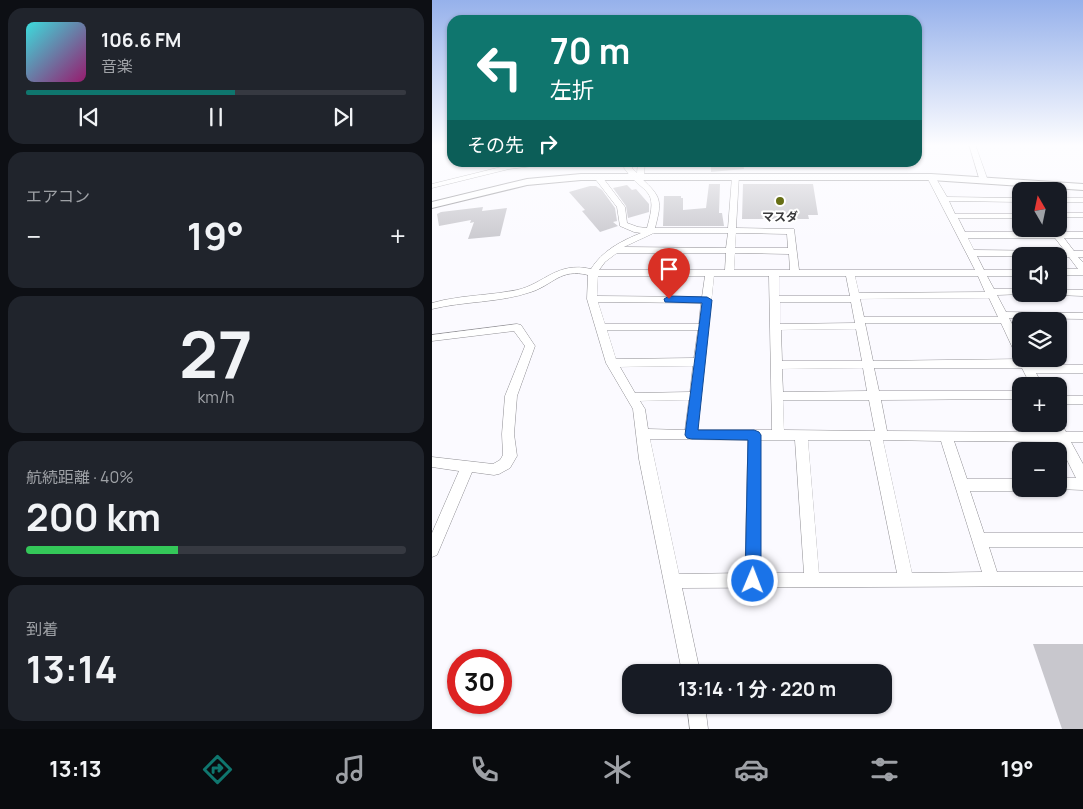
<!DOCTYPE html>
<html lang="ja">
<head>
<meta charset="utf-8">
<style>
  body { margin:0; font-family:Manrope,"Noto Sans JP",sans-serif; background:#20242c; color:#f1f3f6; height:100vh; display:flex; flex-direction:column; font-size:19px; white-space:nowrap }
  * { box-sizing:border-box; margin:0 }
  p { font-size:16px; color:#9ea1a6 }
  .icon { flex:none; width:28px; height:28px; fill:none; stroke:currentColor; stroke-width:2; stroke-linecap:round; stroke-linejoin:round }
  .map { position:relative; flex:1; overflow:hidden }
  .drawer { display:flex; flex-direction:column; gap:8px; padding:8px; background:#0d0f14; width:432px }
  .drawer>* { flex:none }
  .banner { position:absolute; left:15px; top:15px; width:475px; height:152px; border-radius:15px; box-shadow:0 1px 4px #0004; background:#0f766e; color:#fff; overflow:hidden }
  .needle { width:32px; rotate:351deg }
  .fabs { position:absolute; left:580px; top:182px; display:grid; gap:10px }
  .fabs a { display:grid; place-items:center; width:55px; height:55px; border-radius:10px; background:#171b24; box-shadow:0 1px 4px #0004; font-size:25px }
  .speed { position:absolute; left:15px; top:649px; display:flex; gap:10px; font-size:25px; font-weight:700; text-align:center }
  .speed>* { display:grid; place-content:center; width:65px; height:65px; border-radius:50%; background:#171b24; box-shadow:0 1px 4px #0004; line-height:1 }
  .speed .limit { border:8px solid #d22; background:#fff; color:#111 }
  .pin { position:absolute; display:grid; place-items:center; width:42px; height:42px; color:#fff; margin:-51px -21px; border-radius:50% 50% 50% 0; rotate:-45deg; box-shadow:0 0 5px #0007 }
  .pin .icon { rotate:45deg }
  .me { position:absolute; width:55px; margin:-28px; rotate:1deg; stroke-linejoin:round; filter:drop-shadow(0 0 4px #0008) }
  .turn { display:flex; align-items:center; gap:18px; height:105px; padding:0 20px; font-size:22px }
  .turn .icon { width:65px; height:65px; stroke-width:2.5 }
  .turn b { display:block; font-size:35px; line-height:42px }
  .then { display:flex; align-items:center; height:48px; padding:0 20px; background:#0003; gap:10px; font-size:19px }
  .big { font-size:38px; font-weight:700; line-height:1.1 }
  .drawer .widget { flex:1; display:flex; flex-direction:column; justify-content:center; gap:8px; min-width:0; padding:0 18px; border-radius:15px; background:#20242c }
  .drawer .dial { align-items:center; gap:0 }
  .dial b { font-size:65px; line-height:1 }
  .song { display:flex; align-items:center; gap:15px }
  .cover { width:60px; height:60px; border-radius:8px; background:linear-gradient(135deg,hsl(180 70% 55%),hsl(320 70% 35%)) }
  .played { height:5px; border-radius:2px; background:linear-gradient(90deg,#0f766e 55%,#363941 55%) }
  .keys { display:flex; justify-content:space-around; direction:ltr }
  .heat { display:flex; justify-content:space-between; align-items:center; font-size:28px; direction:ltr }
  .charge { height:8px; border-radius:4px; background:linear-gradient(90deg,#34c759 40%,#363941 0) }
  .trip { position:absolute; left:190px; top:664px; width:270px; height:50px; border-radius:15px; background:#171b24; box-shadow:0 1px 4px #0004; font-weight:700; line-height:50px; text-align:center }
  .menu { display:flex; height:80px; justify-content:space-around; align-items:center; background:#090b0e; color:#9ea1a6 }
  .menu .icon { width:35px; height:35px }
  .menu .selected { color:#0f766e }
  .menu b { font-size:22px; color:#f1f3f6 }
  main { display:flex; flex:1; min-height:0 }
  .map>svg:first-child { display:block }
</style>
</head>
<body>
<main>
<section class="drawer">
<div class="widget">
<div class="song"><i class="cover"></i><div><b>106.6 FM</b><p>音楽</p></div></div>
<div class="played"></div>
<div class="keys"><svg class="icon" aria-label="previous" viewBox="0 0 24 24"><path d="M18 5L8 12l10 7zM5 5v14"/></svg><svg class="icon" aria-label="pause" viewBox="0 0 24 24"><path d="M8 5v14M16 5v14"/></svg><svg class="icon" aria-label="next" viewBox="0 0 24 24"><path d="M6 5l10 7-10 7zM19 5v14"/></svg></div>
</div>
<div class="widget"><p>エアコン</p>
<div class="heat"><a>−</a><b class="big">19°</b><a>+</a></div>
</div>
<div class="widget dial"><b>27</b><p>km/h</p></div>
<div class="widget"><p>航続距離 · 40%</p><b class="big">200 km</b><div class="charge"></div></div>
<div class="widget"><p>到着</p><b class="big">13:14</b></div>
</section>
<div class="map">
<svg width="651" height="729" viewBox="0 0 651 729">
  <rect width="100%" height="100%" fill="#fbfaff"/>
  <g fill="#c8c7cd">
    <polygon points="279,162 311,162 312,169 279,172"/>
    <polygon points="277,184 288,184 287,213 290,213 292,226 231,226 232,196 249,196 249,198 251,198 251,210 274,208"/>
    <polygon points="311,184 381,184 386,215 376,215 377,219 310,219"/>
    <polygon points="195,185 200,190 204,189 217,204 217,212 196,218 194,206 181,188"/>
    <polygon points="158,186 164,186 170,190 183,208 185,221 181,222 186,226 168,232 150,211 153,210 137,192"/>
    <polygon points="51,207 50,211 75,208 68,236 36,239 42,222 38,223 39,220 7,226 5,214 9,212"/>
    <polygon points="601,644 651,644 651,729 630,729"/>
  </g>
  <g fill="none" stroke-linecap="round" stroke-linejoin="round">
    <defs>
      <g id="street">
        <polygon points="537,144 543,144 556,181 555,183 548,181"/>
        <polygon points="96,162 165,162 162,164 110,165 77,169 0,188 0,184 77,165"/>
        <path d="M173,162H201L200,168L205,173L206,162H213L212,176L209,178C230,197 230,201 223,228H296L300,177L307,175L304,228L362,229L367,270H543L495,177L499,175H502L515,197L589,198V202L517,201L523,214H589V218H526L533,232H619V229H625L628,232H651V238H632L642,251H651V257H646L651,262V275H626V269H646L637,257L545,256L552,270H589V276H555L562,289H589V294H593L565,295L574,312L651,313V319L577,318L589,342V357L583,353L569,323H433L441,361L593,359L597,360L600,365H651V373H604L611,386H599L590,368H442L447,391H589V399L449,400L455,431L622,432L618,424H626V420L628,421L634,432H651V442H639L651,464V490L624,489H626V478H644L626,442L522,441L535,479H589V489H594L589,491H538L552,533H651V547H557L565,572H651V586L250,588L268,672H250L207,459L201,409L174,363L155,299L156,275C128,268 121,285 99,292C67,303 32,301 0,309V303L12,300C36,295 61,295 85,290C112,284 125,261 159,269C170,251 189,241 209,233L202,232L188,226L185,207L161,176L168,174L193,207L195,223L206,227L215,228C227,186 213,197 192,168L193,165ZM222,233H296L294,248L192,247ZM304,233L355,234L356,248H303ZM536,238H623L633,251L542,250ZM185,253H294L293,270H167L173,262ZM303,253L357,254L358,270H302ZM166,276H273L270,297L165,296ZM282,276H337L340,430H266ZM347,276H414L418,296H347ZM423,276H546L553,292L427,293ZM557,298L566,317H432L428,299ZM166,302L269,303L267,324H173ZM348,302H419L423,323L348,324ZM424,329L430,361H350L349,330ZM175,330H266L262,358L184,359ZM261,366L258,392L203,393L188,367ZM431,368L435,391L351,392L350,369ZM257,400L253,430L216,429L213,409L208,401ZM351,400H437L443,431L352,430ZM218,439L316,440L313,573L247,574ZM328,440H363L372,573H329ZM376,440H438L465,573H387ZM451,440L509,441L550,572L480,573Z"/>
        <polygon points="585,181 591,181 598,191 590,191 584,183"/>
        <rect x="626" y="198" width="25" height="4"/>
        <rect x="626" y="213" width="25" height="4"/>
        <polygon points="626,290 651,290 651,296 623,295 622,294 626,294"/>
        <polygon points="85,324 89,325 103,346 85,396 82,434 85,456 78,468 67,474 62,475 40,472 5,555 0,557 0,533 27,471 0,467 0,457 61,464 68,460 71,455 70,434 73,396 93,346 82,331 0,341 0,335"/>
        <rect x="626" y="396" width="25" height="8"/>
        <polygon points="255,705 273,705 276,729 258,729"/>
      </g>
      <polygon id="secondary" points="149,174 499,174 651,184 651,190 499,180 149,180 95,185 0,208 0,202 95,179"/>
    </defs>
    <use href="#street" stroke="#908f94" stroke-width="1"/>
    <use href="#secondary" stroke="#908f94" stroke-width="2"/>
    <use href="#street" fill="#fff" fill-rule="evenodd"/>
    <use href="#secondary" fill="#fff" fill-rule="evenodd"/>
  </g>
  <linearGradient id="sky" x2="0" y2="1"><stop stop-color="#96b1eb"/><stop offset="0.59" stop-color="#fdfdff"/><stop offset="1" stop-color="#fdfdff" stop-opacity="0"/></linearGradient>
  <rect width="651" height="246" fill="url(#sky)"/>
  <polygon fill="#1a73e8" stroke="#114b97" points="237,296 275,297 280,300 266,430 322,430 327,432 329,435 329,581 326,586 321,588 315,586 313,581 316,440 260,439 255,438 253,435 270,303 233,302 232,299"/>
  <circle fill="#676f15" stroke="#fff" stroke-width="2" cx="348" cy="201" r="5"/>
  <g text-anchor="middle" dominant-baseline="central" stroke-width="4" stroke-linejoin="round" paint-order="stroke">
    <g font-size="12" font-weight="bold" fill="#39393b" stroke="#fff">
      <text x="348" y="216">マスダ</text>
    </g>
  </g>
</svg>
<div class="fabs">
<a><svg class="needle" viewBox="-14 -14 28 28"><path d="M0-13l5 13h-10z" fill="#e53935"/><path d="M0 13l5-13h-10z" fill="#9ea1a6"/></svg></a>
<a><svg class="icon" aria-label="sound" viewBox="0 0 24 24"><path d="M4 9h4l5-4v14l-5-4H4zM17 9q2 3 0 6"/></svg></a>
<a><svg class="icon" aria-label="layers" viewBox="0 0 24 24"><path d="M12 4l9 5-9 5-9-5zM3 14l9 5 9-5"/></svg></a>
<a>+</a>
<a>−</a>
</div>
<div class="speed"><div class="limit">30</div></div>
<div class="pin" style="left:237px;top:299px;background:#d93025"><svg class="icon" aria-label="arrive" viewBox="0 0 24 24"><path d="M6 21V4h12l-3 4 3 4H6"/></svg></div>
<svg class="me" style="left:321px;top:581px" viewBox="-20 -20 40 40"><circle r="17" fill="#1a73e8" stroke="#fff" stroke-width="3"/><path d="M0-11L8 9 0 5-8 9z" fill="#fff"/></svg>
<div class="trip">13:14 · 1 分 · 220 m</div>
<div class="banner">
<div class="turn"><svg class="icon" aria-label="left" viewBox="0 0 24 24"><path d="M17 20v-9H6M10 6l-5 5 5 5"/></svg><div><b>70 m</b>左折</div></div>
<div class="then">その先<svg class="icon" aria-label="right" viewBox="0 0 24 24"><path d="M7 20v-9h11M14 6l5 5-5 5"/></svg></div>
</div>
</div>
</main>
<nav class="menu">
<b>13:13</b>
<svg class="icon selected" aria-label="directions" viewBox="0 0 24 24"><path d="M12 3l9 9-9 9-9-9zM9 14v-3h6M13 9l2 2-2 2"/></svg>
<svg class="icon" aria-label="music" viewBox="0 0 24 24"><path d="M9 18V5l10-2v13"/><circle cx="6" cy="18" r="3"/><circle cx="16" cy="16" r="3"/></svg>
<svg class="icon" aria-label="phone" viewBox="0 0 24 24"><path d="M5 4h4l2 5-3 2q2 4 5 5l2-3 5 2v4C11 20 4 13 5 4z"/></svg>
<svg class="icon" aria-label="climate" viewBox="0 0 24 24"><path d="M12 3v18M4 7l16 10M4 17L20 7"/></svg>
<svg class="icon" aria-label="car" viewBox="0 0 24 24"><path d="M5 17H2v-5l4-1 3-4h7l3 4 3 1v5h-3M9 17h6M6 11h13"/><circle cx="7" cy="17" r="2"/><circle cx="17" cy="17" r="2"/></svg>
<svg class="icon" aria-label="filters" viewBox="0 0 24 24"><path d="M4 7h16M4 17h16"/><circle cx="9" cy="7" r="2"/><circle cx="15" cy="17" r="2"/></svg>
<b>19°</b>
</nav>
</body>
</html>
